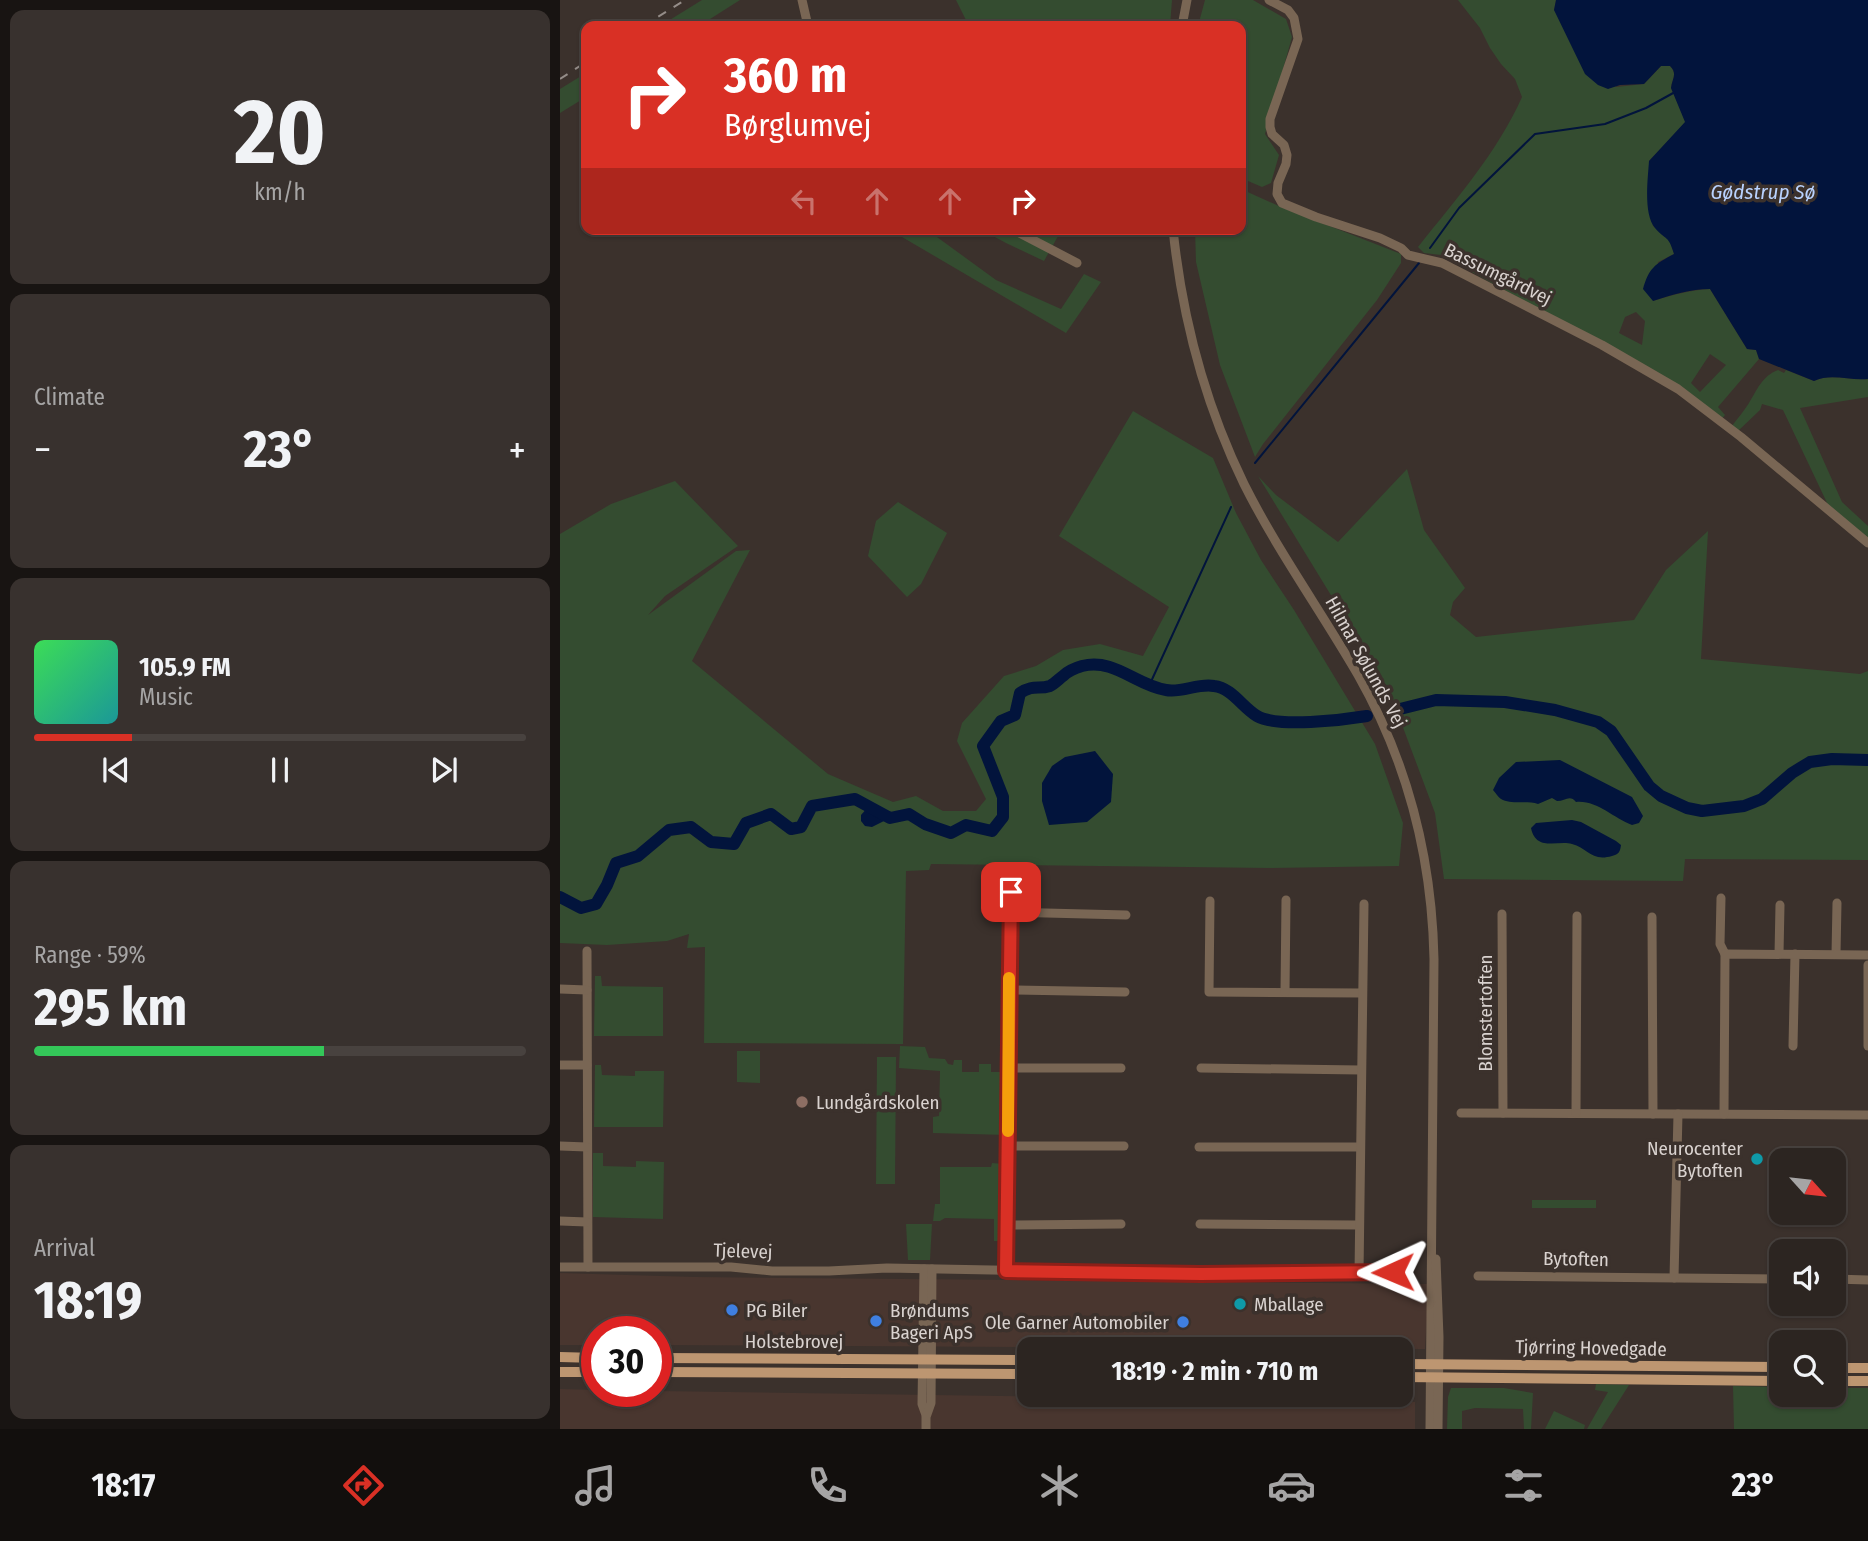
<!DOCTYPE html>
<html lang="en">
<head>
<meta charset="utf-8">
<style>
  body { margin:0; font-family:"Fira Sans Condensed",sans-serif; background:#38312e; color:#f1f3f6; height:100vh; display:flex; flex-direction:column; font-size:26px; white-space:nowrap }
  * { box-sizing:border-box; margin:0 }
  p { font-size:23px; color:#a6a5a5 }
  .icon { flex:none; width:38px; height:38px; fill:none; stroke:currentColor; stroke-width:2; stroke-linecap:round; stroke-linejoin:round }
  .map { position:relative; flex:1; overflow:hidden }
  .details { display:flex; flex-direction:column; gap:10px; padding:10px; background:#181412; width:560px }
  .details>* { flex:none }
  .guide { position:absolute; left:21px; top:21px; width:665px; height:214px; border-radius:14px; box-shadow:0 2px 5px #0004,0 0 0 2px #48423f; background:#d93025; color:#fff; overflow:hidden }
  .needle { width:46px; rotate:117deg }
  .fabs { position:absolute; left:1209px; top:1148px; display:grid; gap:14px }
  .fabs a { display:grid; place-items:center; width:77px; height:77px; border-radius:14px; background:#2c2521; box-shadow:0 2px 5px #0004,0 0 0 2px #48423f; font-size:35px }
  .speed { position:absolute; left:21px; top:1316px; display:flex; gap:14px; font-size:35px; font-weight:700; text-align:center }
  .speed>* { display:grid; place-content:center; width:91px; height:91px; border-radius:50%; background:#2c2521; box-shadow:0 2px 5px #0004,0 0 0 2px #48423f; line-height:1 }
  .speed .limit { border:10px solid #d22; background:#fff; color:#111 }
  .pin { position:absolute; display:grid; place-items:center; width:60px; height:60px; color:#fff; margin:-30px; border-radius:14px; box-shadow:0 4px 10px #0006 }
  .me { position:absolute; width:77px; margin:-38px; rotate:269deg; stroke-linejoin:round; filter:drop-shadow(0 0 5px #0008) }
  .turn { display:flex; align-items:center; gap:24px; height:147px; padding:0 28px; font-size:32px }
  .turn .icon { width:91px; height:91px; stroke-width:2.5 }
  .turn b { display:block; font-size:49px; line-height:60px }
  .lanes { display:flex; align-items:center; height:66px; padding:0 28px; background:#0003; justify-content:center; gap:35px; direction:ltr }
  .lanes .off { opacity:.35 }
  .big { font-size:52px; font-weight:700; line-height:1.1 }
  .details .tile { flex:1; display:flex; flex-direction:column; justify-content:center; gap:10px; min-width:0; padding:0 24px; border-radius:14px; background:#38312e }
  .details .dial { align-items:center; gap:0 }
  .dial b { font-size:91px; line-height:1 }
  .song { display:flex; align-items:center; gap:21px }
  .cover { width:84px; height:84px; border-radius:10px; background:linear-gradient(135deg,hsl(130 70% 55%),hsl(180 70% 35%)) }
  .played { height:7px; border-radius:4px; background:linear-gradient(90deg,#d93025 20%,#48423f 20%) }
  .keys { display:flex; justify-content:space-around; direction:ltr }
  .heat { display:flex; justify-content:space-between; align-items:center; font-size:38px; direction:ltr }
  .charge { height:10px; border-radius:5px; background:linear-gradient(90deg,#34c759 59%,#48423f 0) }
  .trip { position:absolute; left:457px; top:1337px; width:396px; height:70px; border-radius:14px; background:#2c2521; box-shadow:0 2px 5px #0004,0 0 0 2px #48423f; font-weight:700; line-height:70px; text-align:center }
  .menu { display:flex; height:112px; justify-content:space-around; align-items:center; background:#120f0d; color:#a6a5a5 }
  .menu .icon { width:49px; height:49px }
  .menu .selected { color:#d93025 }
  .menu b { font-size:32px; color:#f1f3f6 }
  main { display:flex; flex:1; min-height:0 }
  .map>svg:first-child { display:block }
</style>
</head>
<body>
<main>
<section class="details">
<div class="tile dial"><b>20</b><p>km/h</p></div>
<div class="tile"><p>Climate</p>
<div class="heat"><a>−</a><b class="big">23°</b><a>+</a></div>
</div>
<div class="tile">
<div class="song"><i class="cover"></i><div><b>105.9 FM</b><p>Music</p></div></div>
<div class="played"></div>
<div class="keys"><svg class="icon" aria-label="previous" viewBox="0 0 24 24"><path d="M18 5L8 12l10 7zM5 5v14"/></svg><svg class="icon" aria-label="pause" viewBox="0 0 24 24"><path d="M8 5v14M16 5v14"/></svg><svg class="icon" aria-label="next" viewBox="0 0 24 24"><path d="M6 5l10 7-10 7zM19 5v14"/></svg></div>
</div>
<div class="tile"><p>Range · 59%</p><b class="big">295 km</b><div class="charge"></div></div>
<div class="tile"><p>Arrival</p><b class="big">18:19</b></div>
</section>
<div class="map">
<svg width="1308" height="1429" viewBox="0 0 1308 1429">
  <rect width="100%" height="100%" fill="#3b312c"/>
  <g fill="#49362f">
    <polygon points="0,1273 135,1277 869,1284 865,1349 96,1345 96,1332 37,1332 37,1345 0,1345"/>
    <polygon points="0,1389 37,1390 37,1391 96,1391 855,1402 855,1429 0,1429"/>
  </g>
  <g fill="#344c30" fill-rule="evenodd">
    <polygon points="142,0 180,0 139,26 100,26"/>
    <polygon points="396,0 612,0 610,26 409,26"/>
    <polygon points="645,0 693,0 726,19 732,37 705,134 719,155 711,183 702,187 681,178 681,26 638,26"/>
    <path d="M898,0H996L994,10L1056,87L1084,84L1101,66H1110C1118,74 1112,79 1111,88L1126,122L1089,161L1093,226L1110,239L1114,254L1098,262L1093,301C1112,295 1130,290 1150,289L1187,349L1196,350L1199,359L1158,407L1165,415L1161,420L1126,390L881,255L864,253L858,247C896,199 937,153 962,97L955,79L941,64L930,48L920,28ZM1076,312L1085,321L1082,345L1059,333L1065,317ZM1150,354L1166,365L1140,392L1131,383Z"/>
    <polygon points="26,73 26,97 0,113 0,89"/>
    <polygon points="681,189 721,207 841,254 841,263 817,300 703,444 695,457 660,365 636,262 635,229 681,229"/>
    <polygon points="346,229 366,229 436,280 501,309 524,274 541,282 506,333 342,237"/>
    <polygon points="420,229 498,229 501,231 484,261 446,243"/>
    <path d="M1218,370L1224,373L1226,370L1254,381C1271,373 1290,381 1308,379V397L1240,408L1282,502L1308,526V540L1269,507L1223,410L1202,404L1200,410L1178,431L1172,426C1177,419 1184,411 1189,403C1197,390 1202,376 1218,370Z"/>
    <polygon points="573,411 653,458 676,513 701,560 734,610 815,744 843,823 839,866 711,868 371,864 369,870 346,871 343,1044 144,1043 145,947 127,948 129,934 107,941 47,945 0,943 0,534 51,504 115,481 178,546 105,596 88,615 176,551 190,550 132,661 268,774 333,802 356,796 383,811 416,811 426,799 397,741 402,723 444,676 476,666 503,650 540,644 583,656 609,607 499,536"/>
    <polygon points="847,469 864,530 905,588 893,602 890,615 916,637 1074,620 1106,570 1148,531 1141,659 1300,674 1308,671 1308,860 1125,859 1123,881 884,879 875,813 829,690 698,476 716,495 778,542"/>
    <polygon points="338,502 387,533 361,584 347,597 308,556 316,521"/>
    <polygon points="35,976 41,976 42,986 103,987 103,1036 34,1036"/>
    <polygon points="340,1046 365,1047 369,1058 385,1059 388,1064 393,1065 394,1060 402,1060 402,1072 419,1072 419,1064 431,1064 431,1072 447,1072 447,1135 373,1133 373,1117 379,1116 380,1071 339,1068"/>
    <polygon points="177,1051 200,1051 200,1083 177,1082"/>
    <polygon points="317,1057 336,1057 335,1184 316,1184"/>
    <polygon points="35,1065 41,1065 42,1075 75,1076 75,1071 104,1071 103,1127 34,1127"/>
    <polygon points="33,1153 43,1153 43,1166 76,1167 76,1161 104,1162 103,1219 33,1217"/>
    <polygon points="432,1163 443,1164 441,1241 434,1241 434,1219 385,1218 380,1221 373,1221 375,1204 380,1204 380,1167 431,1167"/>
    <rect x="972" y="1200" width="64" height="8"/>
    <polygon points="346,1224 372,1224 370,1260 348,1260"/>
    <polygon points="1036,1384 1069,1385 1041,1429 1027,1429 1048,1392 1035,1390"/>
    <polygon points="1173,1386 1221,1387 1222,1395 1274,1395 1274,1388 1308,1388 1308,1429 1174,1429"/>
    <polygon points="891,1388 944,1388 973,1393 971,1429 964,1429 963,1409 915,1408 902,1411 902,1429 887,1429 888,1397"/>
    <polygon points="994,1411 1025,1425 1024,1429 985,1429"/>
  </g>
  <g fill="#02143c">
    <path d="M996,0H1308V379C1290,381 1271,373 1254,381L1199,359L1196,350L1187,349L1150,289C1130,289 1112,295 1093,301L1083,289C1089,268 1095,264 1114,254C1108,234 1106,241 1095,228C1083,214 1088,178 1089,161L1125,122L1111,88C1112,79 1118,74 1110,66H1101L1084,84L1060,85L1048,89L1038,85L1025,74L994,10Z"/>
    <polygon points="535,751 553,774 551,802 527,822 489,825 482,801 482,783 492,766 505,757"/>
    <path d="M1000,760L1072,797L1083,816L1079,823L1072,825C1053,818 1037,800 1016,802C1010,794 1005,801 997,801L992,798L978,804C967,800 951,805 941,799C938,797 936,793 933,790L939,778L956,762Z"/>
    <polygon points="309,806 330,818 312,827 305,826 301,821 301,815"/>
    <path d="M1012,820L1021,822L1056,841L1061,845C1060,852 1059,854 1052,856C1031,862 1028,848 1012,844C998,840 976,852 971,828L976,823Z"/>
  </g>
  <g fill="none" stroke-linecap="round" stroke-linejoin="round">
    <g stroke="#02143c" stroke-width="2">
      <polyline points="870,248 899,208 975,134 1045,124 1086,108 1115,92"/>
      <polyline points="695,463 859,263"/>
      <polyline points="589,686 671,507"/>
    </g>
    <g stroke="#02143c" stroke-width="12">
      <polyline points="832,711 876,700 945,702 995,710 1038,722 1051,731 1089,786 1101,796 1127,808 1142,811 1184,806 1202,799 1232,773 1250,762 1272,759 1308,760"/>
      <path d="M0,897L21,908L36,904L47,885L56,863L78,856L109,830L131,827L151,842L174,844L186,823L211,814L231,829L241,827L252,806L295,799L330,818L349,814L365,824L391,833L406,825L432,831L443,817V797L423,746L441,721L455,715L460,693C474,684 478,690 490,686C494,684 499,679 503,676C508,671 515,668 522,666C555,658 575,685 606,690C622,693 638,683 654,686C672,688 682,707 697,716C717,728 783,720 807,716"/>
    </g>
    <g stroke="#796654" stroke-width="9">
      <polyline points="242,0 248,26"/>
      <polyline points="709,0 728,10 734,18 738,39 710,119 710,127 712,134 724,145 727,155 726,164 718,183 717,194 722,203 756,217 820,238 841,248 848,255 882,263 1042,345 1118,389 1181,437 1308,543"/>
      <polyline points="622,26 627,0"/>
      <polyline points="452,229 517,263"/>
      <path d="M613,229C622,317 645,404 684,484C717,550 761,611 798,675C848,763 872,859 874,959L870,1429"/>
      <polyline points="1161,898 1160,944 1165,954"/>
      <polyline points="650,901 649,992 802,993"/>
      <polyline points="450,912 566,915"/>
      <polyline points="942,914 943,1113"/>
      <polyline points="1092,917 1093,1114"/>
      <polyline points="27,951 28,1267"/>
      <polyline points="1219,954 1220,905"/>
      <polyline points="1276,954 1277,903"/>
      <polyline points="0,989 27,990"/>
      <polyline points="449,990 565,992"/>
      <polyline points="725,992 726,900"/>
      <polyline points="1233,1046 1235,954"/>
      <polyline points="1308,1046 1308,965"/>
      <polyline points="0,1065 27,1065"/>
      <polyline points="448,1068 561,1068"/>
      <polyline points="641,1068 801,1070"/>
      <polyline points="901,1113 1308,1115"/>
      <polyline points="1016,1113 1017,916"/>
      <polyline points="1164,1114 1165,954 1308,955"/>
      <polyline points="0,1146 27,1147"/>
      <polyline points="447,1146 564,1146"/>
      <polyline points="639,1147 800,1147"/>
      <polyline points="0,1221 27,1222"/>
      <polyline points="640,1224 799,1225"/>
      <polyline points="447,1225 561,1224"/>
      <polyline points="876,1259 879,1337 878,1429"/>
      <polyline points="0,1267 171,1267 212,1271 269,1271 327,1268 641,1274 833,1272"/>
      <polyline points="364,1269 362,1404 366,1415"/>
      <polyline points="446,1271 450,873"/>
      <polyline points="799,1273 804,904"/>
      <polyline points="918,1276 1222,1279"/>
      <polyline points="1114,1278 1118,1114"/>
      <polyline points="1274,1279 1308,1280"/>
      <polyline points="366,1429 366,1417 371,1403 372,1269"/>
    </g>
    <g stroke="#bd9671" stroke-width="10">
      <polyline points="0,1357 37,1358"/>
      <polyline points="96,1358 469,1360"/>
      <polyline points="840,1364 1222,1367"/>
      <polyline points="1274,1368 1308,1368"/>
      <polyline points="0,1372 37,1372"/>
      <polyline points="96,1372 469,1374"/>
      <polyline points="840,1377 1222,1381"/>
      <polyline points="1274,1381 1308,1381"/>
    </g>
    <g stroke="#948c88" stroke-width="2" stroke-dasharray="9 9" stroke-linecap="butt">
      <polyline points="83,26 125,0"/>
      <polyline points="0,79 26,62"/>
    </g>
  </g>
  <g fill="none" stroke-linecap="round" stroke-linejoin="round">
    <defs>
      <polyline id="route" points="451,892 446,1271 641,1274 833,1272"/>
    </defs>
    <use href="#route" stroke="#8d1f18" stroke-width="18"/>
    <use href="#route" stroke="#d93025" stroke-width="12"/>
    <polyline stroke="#f59e0b" stroke-width="12" points="448,1131 449,978"/>
  </g>
  <circle fill="#8d6e63" stroke="#3b312c" stroke-width="2.5" cx="242" cy="1102" r="7"/>
  <g fill="#0f9aa8" stroke="#3b312c" stroke-width="2.5">
    <circle cx="1197" cy="1159" r="7"/>
    <circle cx="680" cy="1304" r="7"/>
  </g>
  <g fill="#3f7fe0" stroke="#3b312c" stroke-width="2.5">
    <circle cx="172" cy="1310" r="7"/>
    <circle cx="316" cy="1321" r="7"/>
    <circle cx="623" cy="1322" r="7"/>
  </g>
  <g text-anchor="middle" dominant-baseline="central" stroke-width="7" stroke-linejoin="round" paint-order="stroke">
    <g font-size="19" fill="#d9d2cf" stroke="#3b312c">
      <text transform="translate(938 274) rotate(26)">Bassumgårdvej</text>
      <text transform="translate(806 662) rotate(61)">Hilmar Sølunds Vej</text>
      <text transform="translate(925 1013) rotate(-90)">Blomstertoften</text>
      <text transform="translate(183 1251) rotate(2)">Tjelevej</text>
      <text transform="translate(1016 1259) rotate(1)">Bytoften</text>
      <text x="234" y="1341">Holstebrovej</text>
      <text transform="translate(1031 1348) rotate(1)">Tjørring Hovedgade</text>
    </g>
    <g font-size="19" fill="#d9d2cf" stroke="#3b312c" text-anchor="start">
      <text x="256" y="1102">Lundgårdskolen</text>
      <text x="1183" y="1148" text-anchor="end">Neurocenter<tspan x="1183" dy="22">Bytoften</tspan></text>
      <text x="694" y="1304">Mballage</text>
      <text x="186" y="1310">PG Biler</text>
      <text x="330" y="1310">Brøndums<tspan x="330" dy="22">Bageri ApS</tspan></text>
      <text x="609" y="1322" text-anchor="end">Ole Garner Automobiler</text>
    </g>
    <g font-size="21" font-style="italic" fill="#b9d2fe" stroke="#3b312c">
      <text x="1203" y="192">Gødstrup Sø</text>
    </g>
  </g>
</svg>
<div class="fabs">
<a><svg class="needle" viewBox="-14 -14 28 28"><path d="M0-13l5 13h-10z" fill="#e53935"/><path d="M0 13l5-13h-10z" fill="#a6a5a5"/></svg></a>
<a><svg class="icon" aria-label="sound" viewBox="0 0 24 24"><path d="M4 9h4l5-4v14l-5-4H4zM17 9q2 3 0 6"/></svg></a>
<a><svg class="icon" aria-label="search" viewBox="0 0 24 24"><circle cx="10" cy="10" r="6"/><path d="M15 15l6 6"/></svg></a>
</div>
<div class="speed"><div class="limit">30</div></div>
<div class="pin" style="left:451px;top:892px;background:#d93025"><svg class="icon" aria-label="arrive" viewBox="0 0 24 24"><path d="M6 21V4h12l-3 4 3 4H6"/></svg></div>
<svg class="me" style="left:833px;top:1272px" viewBox="-20 -20 40 40"><path d="M0-17L14 15 0 8-14 15z" fill="#d93025" stroke="#fff" stroke-width="4"/></svg>
<div class="trip">18:19 · 2 min · 710 m</div>
<div class="guide">
<div class="turn"><svg class="icon" aria-label="right" viewBox="0 0 24 24"><path d="M7 20v-9h11M14 6l5 5-5 5"/></svg><div><b>360 m</b>Børglumvej</div></div>
<div class="lanes"><svg class="icon off" aria-label="left" viewBox="0 0 24 24"><path d="M17 20v-9H6M10 6l-5 5 5 5"/></svg><svg class="icon off" aria-label="ahead" viewBox="0 0 24 24"><path d="M12 20V5M6 11l6-6 6 6"/></svg><svg class="icon off" aria-label="ahead" viewBox="0 0 24 24"><path d="M12 20V5M6 11l6-6 6 6"/></svg><svg class="icon" aria-label="right" viewBox="0 0 24 24"><path d="M7 20v-9h11M14 6l5 5-5 5"/></svg></div>
</div>
</div>
</main>
<nav class="menu">
<b>18:17</b>
<svg class="icon selected" aria-label="directions" viewBox="0 0 24 24"><path d="M12 3l9 9-9 9-9-9zM9 14v-3h6M13 9l2 2-2 2"/></svg>
<svg class="icon" aria-label="music" viewBox="0 0 24 24"><path d="M9 18V5l10-2v13"/><circle cx="6" cy="18" r="3"/><circle cx="16" cy="16" r="3"/></svg>
<svg class="icon" aria-label="phone" viewBox="0 0 24 24"><path d="M5 4h4l2 5-3 2q2 4 5 5l2-3 5 2v4C11 20 4 13 5 4z"/></svg>
<svg class="icon" aria-label="climate" viewBox="0 0 24 24"><path d="M12 3v18M4 7l16 10M4 17L20 7"/></svg>
<svg class="icon" aria-label="car" viewBox="0 0 24 24"><path d="M5 17H2v-5l4-1 3-4h7l3 4 3 1v5h-3M9 17h6M6 11h13"/><circle cx="7" cy="17" r="2"/><circle cx="17" cy="17" r="2"/></svg>
<svg class="icon" aria-label="filters" viewBox="0 0 24 24"><path d="M4 7h16M4 17h16"/><circle cx="9" cy="7" r="2"/><circle cx="15" cy="17" r="2"/></svg>
<b>23°</b>
</nav>
</body>
</html>
